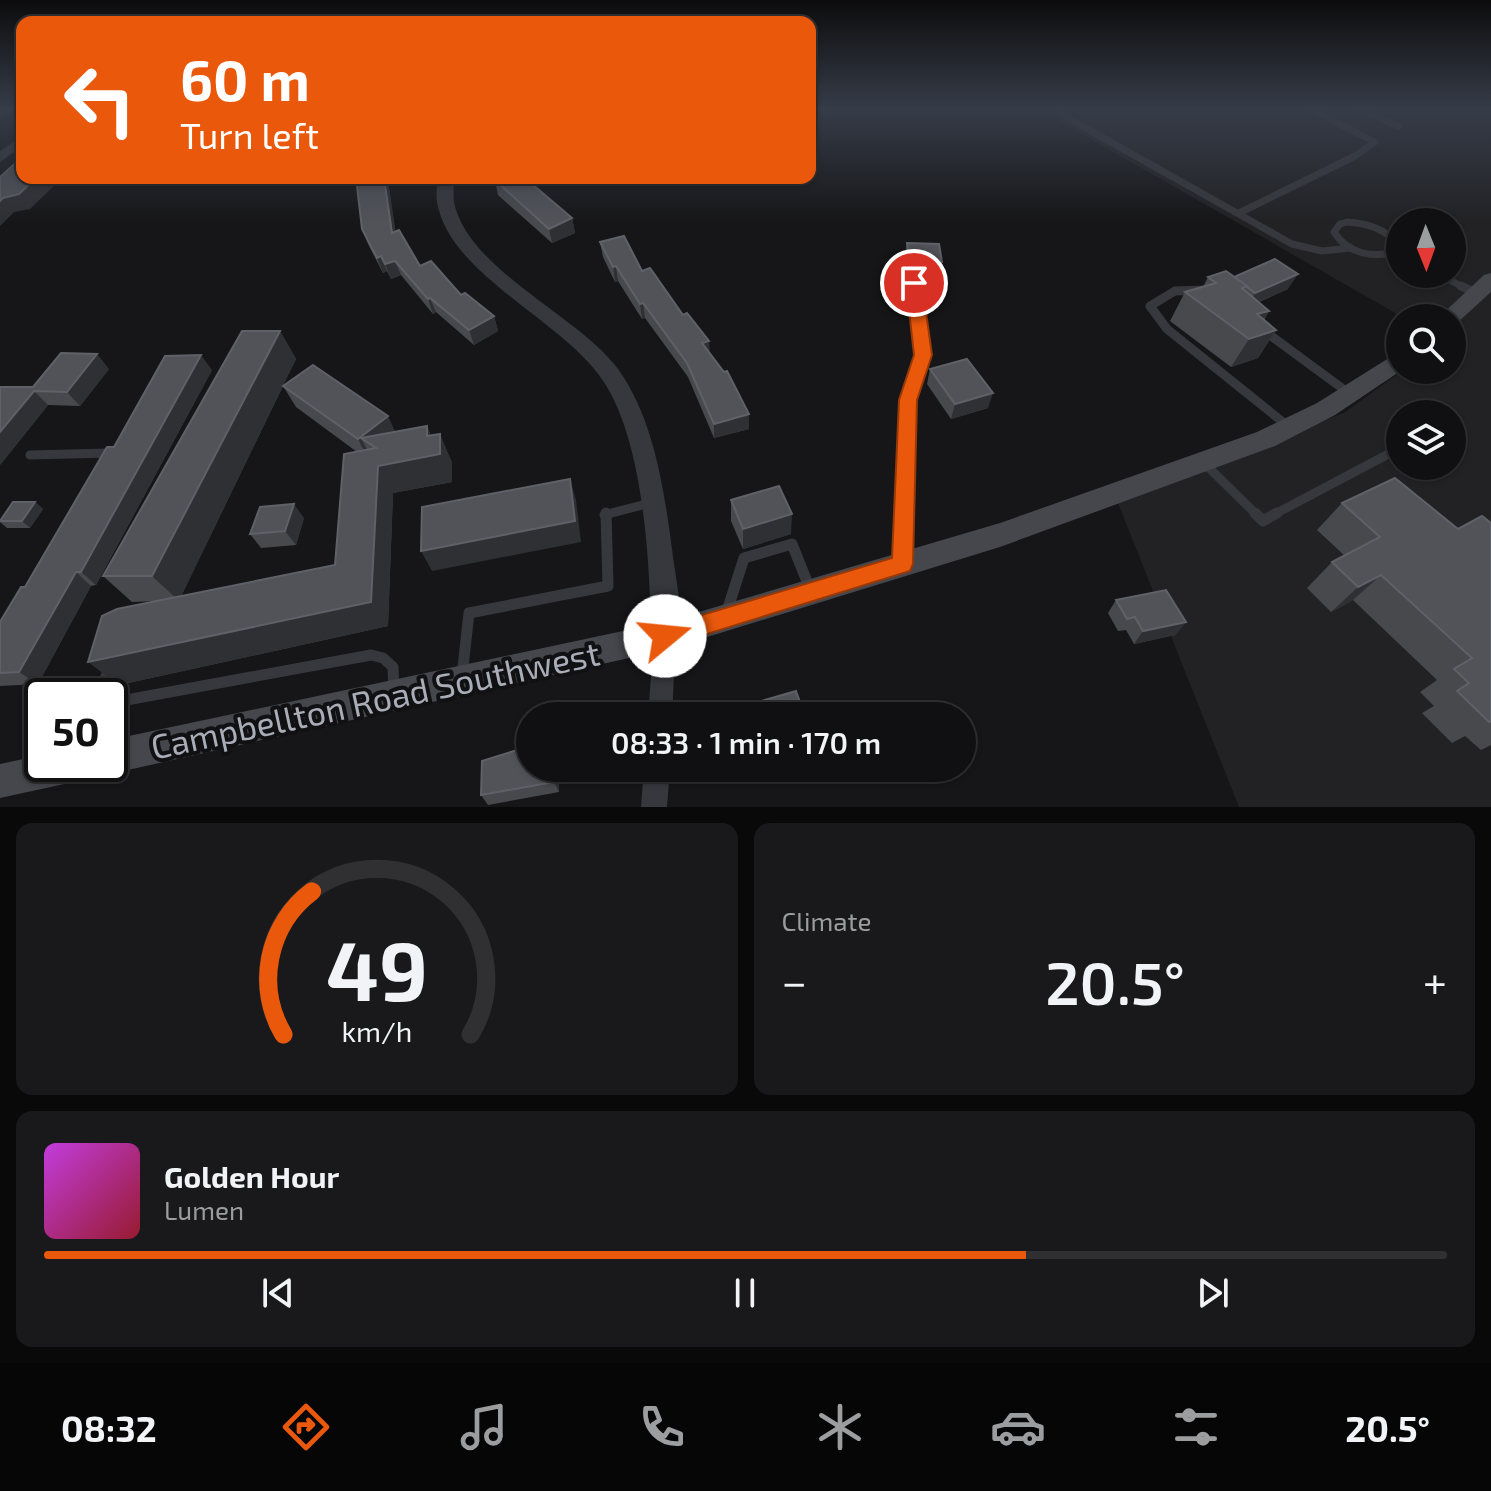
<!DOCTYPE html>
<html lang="en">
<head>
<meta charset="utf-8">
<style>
  body { margin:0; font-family:"Exo 2",sans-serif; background:#19191b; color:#f1f3f6; height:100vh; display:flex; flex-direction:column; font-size:30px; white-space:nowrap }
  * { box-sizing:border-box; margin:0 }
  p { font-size:26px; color:#9c9d9f }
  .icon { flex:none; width:44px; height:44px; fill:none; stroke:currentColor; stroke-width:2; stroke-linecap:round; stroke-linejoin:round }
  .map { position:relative; height:807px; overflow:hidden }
  .panel { display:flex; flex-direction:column; gap:16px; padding:16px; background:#09090a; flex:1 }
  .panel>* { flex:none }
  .hud { position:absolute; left:16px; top:16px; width:800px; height:168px; border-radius:16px; box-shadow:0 2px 6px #0004,0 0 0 2px #303032; background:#ea580c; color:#fff; overflow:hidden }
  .needle { width:52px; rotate:179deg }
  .buttons { position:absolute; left:1386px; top:208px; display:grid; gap:16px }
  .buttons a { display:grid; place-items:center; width:80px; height:80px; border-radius:50%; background:#101012; box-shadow:0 2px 6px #0004,0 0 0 2px #303032; font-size:40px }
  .speed { position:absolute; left:24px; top:678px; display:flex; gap:16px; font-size:40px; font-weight:700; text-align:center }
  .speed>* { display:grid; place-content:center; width:104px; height:104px; border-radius:50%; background:#101012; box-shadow:0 2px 6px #0004,0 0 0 2px #303032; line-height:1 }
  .speed .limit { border:4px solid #111; border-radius:12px; background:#fff; color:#111 }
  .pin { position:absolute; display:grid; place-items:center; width:68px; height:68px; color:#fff; margin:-34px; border:4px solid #fff; border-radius:50%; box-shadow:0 2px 8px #0007 }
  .me { position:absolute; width:88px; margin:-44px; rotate:73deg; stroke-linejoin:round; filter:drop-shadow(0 0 6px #0008) }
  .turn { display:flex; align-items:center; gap:28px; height:168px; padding:0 32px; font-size:36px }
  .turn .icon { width:104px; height:104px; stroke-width:2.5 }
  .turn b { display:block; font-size:56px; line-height:68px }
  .big { font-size:60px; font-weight:600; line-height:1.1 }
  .panel .card { flex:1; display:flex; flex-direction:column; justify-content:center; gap:12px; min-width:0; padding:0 28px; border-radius:16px; background:#19191b }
  .panel .dial { align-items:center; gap:0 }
  .dial svg { height:208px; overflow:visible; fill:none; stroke:#303032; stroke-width:7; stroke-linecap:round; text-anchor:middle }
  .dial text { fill:#f1f3f6; stroke:none }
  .song { display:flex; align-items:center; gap:24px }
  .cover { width:96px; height:96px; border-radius:12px; background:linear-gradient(135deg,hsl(290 70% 55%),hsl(350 70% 35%)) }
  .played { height:8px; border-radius:4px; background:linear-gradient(90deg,#ea580c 70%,#303032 70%) }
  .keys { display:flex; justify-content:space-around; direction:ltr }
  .heat { display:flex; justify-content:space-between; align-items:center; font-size:44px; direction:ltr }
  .panel .tiles { flex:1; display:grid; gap:16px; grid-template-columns:1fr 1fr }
  .card:last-child { grid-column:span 2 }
  .trip { position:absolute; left:516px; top:702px; width:460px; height:80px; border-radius:40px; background:#101012; box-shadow:0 2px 6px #0004,0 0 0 2px #303032; font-weight:600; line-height:80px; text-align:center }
  .menu { display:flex; height:128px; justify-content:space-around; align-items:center; background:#060607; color:#9c9d9f }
  .menu .icon { width:56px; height:56px }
  .menu .selected { color:#ea580c }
  .menu b { font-size:36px; color:#f1f3f6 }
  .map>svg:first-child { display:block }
</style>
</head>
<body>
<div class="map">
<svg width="1491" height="807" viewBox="0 0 1491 807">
  <rect width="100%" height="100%" fill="#161618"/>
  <path fill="#222225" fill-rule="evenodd" d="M1038,109H1491V807H1239L1114,493L1344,413L1403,370H1452V318H1404ZM1400,222H1452V274H1400ZM1400,414H1452V466H1400Z"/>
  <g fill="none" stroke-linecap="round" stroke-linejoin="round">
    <g stroke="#37383d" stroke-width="7">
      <polyline points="1058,109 1061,114 1292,244 1322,251 1350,248"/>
      <polyline points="1359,109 1398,126"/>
      <polyline points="1239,213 1355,156 1375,142 1310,109"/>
      <path d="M1347,222C1366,223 1383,228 1396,242V252C1372,258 1348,254 1334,232L1340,224Z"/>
      <polyline points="1438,274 1465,288"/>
      <polyline points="914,283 915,288"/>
    </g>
    <g stroke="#37383d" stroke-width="9">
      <polyline points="1461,286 1476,293"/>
      <polyline points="1205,290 1175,291 1150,306 1167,329 1289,427"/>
      <polyline points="1263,330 1350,394"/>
      <polyline points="30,455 109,453"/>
      <polyline points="1203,462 1257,515"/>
      <polyline points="604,515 650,503"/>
      <polyline points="904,515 908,400 923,355 914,286"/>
      <polyline points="1273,515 1396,450"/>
    </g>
    <g stroke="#37383d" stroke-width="11">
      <polyline points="1255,513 1263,521 1277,513"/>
      <polyline points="902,561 904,513"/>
      <polyline points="726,614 744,558 792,544 810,589"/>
      <polyline points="462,676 469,613 608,586 606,513"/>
      <polyline points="99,696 110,665"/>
      <polyline points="110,703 371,655 383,658 393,667 394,692"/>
    </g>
    <g fill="#37383d" fill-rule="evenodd">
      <polygon points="22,136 22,146 0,162 0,151"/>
      <polygon points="665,626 673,629 676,636 672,716 648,716 654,636 657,629"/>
      <polygon points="644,768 670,768 667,807 641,807"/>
    </g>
    <path fill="#37383d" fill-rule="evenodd" d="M438,178H454C454,186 453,195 454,202C467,269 578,315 618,369C654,419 664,489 672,549C675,577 686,619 675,645L665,649L655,645L651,636C650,564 644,449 607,387C570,322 450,278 437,202C436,195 437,186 438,178Z"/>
    <g fill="#45474d" fill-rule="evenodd">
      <polygon points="1491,273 1491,292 1457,323 1452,325 1452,318 1438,318 1484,275"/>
      <polygon points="1400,351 1402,370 1335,415 1275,446 1000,547 665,650 110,774 98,769 96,764 110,764 110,740 665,622 1000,523 1257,432 1317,403"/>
      <polygon points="42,755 42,764 95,764 90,776 78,781 0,798 0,764"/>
    </g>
  </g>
  <g fill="#47494d" fill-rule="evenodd">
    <polygon points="360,178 389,178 388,181 395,231 420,266 494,316 498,331 474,345 436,312 433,314 401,275 391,279 387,271 383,273 368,244 362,229"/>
    <polygon points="495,180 572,218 575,233 552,243 498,195"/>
    <polygon points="600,242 642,271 709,341 709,353 749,414 749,429 714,438 688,377 645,318 642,319 618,281 615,282 603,257"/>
    <polygon points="907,243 942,262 939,277 907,275 904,258"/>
    <polygon points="1208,277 1288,289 1259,302 1269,311 1264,320 1276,330 1258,358 1231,367 1170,321 1185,292 1203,287"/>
    <path d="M280,331L296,359L283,385L395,432L427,426L431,436L452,462V482L393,493L388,626L119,685L156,601L132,602L103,576ZM283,386L296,407L357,452L335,565L181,596Z"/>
    <polygon points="109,369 80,406 48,405 0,465 33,387"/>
    <polygon points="930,369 988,408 951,419 927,384"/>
    <polygon points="212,370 96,585 91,586 38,684 0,686 0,622 25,587 114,447"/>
    <polygon points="731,500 791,534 743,549 731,521"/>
    <polygon points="35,502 43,509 30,528 7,528 0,522 0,520"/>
    <polygon points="1342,503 1458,529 1491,523 1491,745 1481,750 1465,736 1452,743 1422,713 1434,706 1420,692 1437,680 1353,600 1331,612 1307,588 1332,562 1345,556 1317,530"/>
    <polygon points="304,518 296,545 261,548 250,534"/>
    <polygon points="1116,600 1186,622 1175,635 1134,644 1126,630 1118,631 1108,613"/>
    <polygon points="558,768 559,792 488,805 481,795"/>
  </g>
  <g fill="#2f3033">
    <polygon points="0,109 11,109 0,118"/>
    <polygon points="36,178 62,178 30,209 14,212 0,226 0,201"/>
    <polygon points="384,178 389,178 388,181 398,247 392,233"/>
    <polygon points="572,218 575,233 552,243 549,229"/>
    <polygon points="381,256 387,271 383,273 377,258"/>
    <polygon points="395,261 401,275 391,279 385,264"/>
    <polygon points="616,266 618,281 615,282 613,267"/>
    <polygon points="1298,274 1288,289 1246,307 1255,293"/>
    <polygon points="430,298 436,312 433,314 428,299"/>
    <polygon points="643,303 645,318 642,319 640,304"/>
    <polygon points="1269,311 1252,338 1276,330 1258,358 1231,367 1249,339 1257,314"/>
    <polygon points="494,316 498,331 474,345 469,330"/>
    <polygon points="280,331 296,359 179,601 152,576"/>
    <polygon points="709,341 710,356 702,343"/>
    <polygon points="97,354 109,369 80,406 67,392"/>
    <polygon points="201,355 212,370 96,585 81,572"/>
    <polygon points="34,391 48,405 0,465 0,432"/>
    <polygon points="993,393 988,408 951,419 955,404"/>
    <polygon points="749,414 749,429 714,438 714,424"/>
    <polygon points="388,416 398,438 361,438 372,459 369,461 358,439"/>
    <polygon points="427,426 439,455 440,434 452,462 452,482 393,493 388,626 119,685 88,662 371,602 378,466 427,436"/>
    <polygon points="570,479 576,500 581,542 432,571 421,551"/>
    <polygon points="35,502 43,509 30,528 22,521"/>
    <polygon points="294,504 304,518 296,545 285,531"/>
    <polygon points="792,514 791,534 743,549 743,529"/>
    <polygon points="76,572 91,586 38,684 19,672"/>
    <polygon points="1381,575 1353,600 1331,612 1358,587"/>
    <polygon points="1186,622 1175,635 1134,644 1143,631"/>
    <polygon points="554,768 558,768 559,792 554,782"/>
  </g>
  <g fill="#525359" stroke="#5f6168" stroke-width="2">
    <polygon points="22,157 22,178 36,178 19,194 3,198 0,201 0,177"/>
    <polygon points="360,178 384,178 392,233 399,230 420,266 431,261 461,295 465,293 494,316 469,330 430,298 428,299 395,261 385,264 381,256 377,258 362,229 357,186"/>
    <polygon points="504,178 525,178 572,218 549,229 495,180"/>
    <polygon points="624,236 642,271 650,268 683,315 687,313 709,341 702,343 724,372 727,371 749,414 714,424 687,363 643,303 640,304 616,266 613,267 600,242"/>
    <polygon points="907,243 939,244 942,262 909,260"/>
    <polygon points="1275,259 1298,274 1255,293 1234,277"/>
    <polygon points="1226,271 1247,286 1242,288 1269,311 1257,314 1276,330 1249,339 1185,292 1216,283 1208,277"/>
    <polygon points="242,331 280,331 152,576 103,576"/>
    <polygon points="61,353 97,354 67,392 34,391 0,432 0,387 33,387"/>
    <polygon points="201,355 81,572 76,572 19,672 0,673 0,622 21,587 25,587 107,447 114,447 165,356"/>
    <polygon points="967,359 993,393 955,404 930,369"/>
    <polygon points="313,365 388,416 358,439 283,386"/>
    <polygon points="427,426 427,436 440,434 440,454 378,466 371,602 88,662 102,616 117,609 335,565 344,454 376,448 361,438"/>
    <polygon points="1395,478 1458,529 1482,516 1491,523 1491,721 1489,722 1457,691 1469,683 1454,669 1472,658 1381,575 1358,587 1332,562 1380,537 1342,503"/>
    <polygon points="570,479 575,521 421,551 422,507"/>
    <polygon points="779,486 792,514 743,529 731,500"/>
    <polygon points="13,502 35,502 22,521 0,521"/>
    <polygon points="294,504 285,531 250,534 260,507"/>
    <polygon points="1166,590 1186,622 1143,631 1135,617 1127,619 1116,600"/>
    <polygon points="796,691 805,716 731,716 730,710"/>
    <polygon points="530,746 530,768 554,768 554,782 481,795 482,761"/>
  </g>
  <linearGradient id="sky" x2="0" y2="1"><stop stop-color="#0c0c0d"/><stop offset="0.49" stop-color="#363c48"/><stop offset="1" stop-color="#363c48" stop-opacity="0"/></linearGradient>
  <rect width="1491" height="222" fill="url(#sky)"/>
  <polygon fill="#ea580c" stroke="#983908" stroke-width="2" points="914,278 922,283 932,355 917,400 913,564 910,571 665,647 657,644 654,636 657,629 665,626 892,558 899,400 914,355 906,283"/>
  <g text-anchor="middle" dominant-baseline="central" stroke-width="8" stroke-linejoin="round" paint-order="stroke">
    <g font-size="34" fill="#a8adb8" stroke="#111113">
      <text transform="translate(375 699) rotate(-12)">Campbellton Road Southwest</text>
    </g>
  </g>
</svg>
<div class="buttons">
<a><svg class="needle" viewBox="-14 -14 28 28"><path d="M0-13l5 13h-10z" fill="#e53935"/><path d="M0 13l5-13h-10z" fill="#9c9d9f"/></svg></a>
<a><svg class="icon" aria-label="search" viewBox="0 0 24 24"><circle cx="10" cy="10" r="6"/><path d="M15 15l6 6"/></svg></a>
<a><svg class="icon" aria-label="layers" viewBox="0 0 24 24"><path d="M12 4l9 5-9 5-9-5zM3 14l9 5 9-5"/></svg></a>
</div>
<div class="speed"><div class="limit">50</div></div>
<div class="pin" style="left:914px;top:283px;background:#d93025"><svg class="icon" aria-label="arrive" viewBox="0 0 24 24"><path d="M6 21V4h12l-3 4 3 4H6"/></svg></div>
<svg class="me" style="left:665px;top:636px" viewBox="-20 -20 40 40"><circle r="19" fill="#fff"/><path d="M0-13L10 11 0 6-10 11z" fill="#ea580c"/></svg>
<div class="trip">08:33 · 1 min · 170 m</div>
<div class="hud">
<div class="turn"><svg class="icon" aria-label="left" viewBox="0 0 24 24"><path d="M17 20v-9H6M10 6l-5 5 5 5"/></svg><div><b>60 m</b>Turn left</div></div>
</div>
</div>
<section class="panel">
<div class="tiles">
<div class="card dial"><svg viewBox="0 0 100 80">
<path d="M14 69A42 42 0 1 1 86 69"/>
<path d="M14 69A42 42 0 0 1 25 14" stroke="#ea580c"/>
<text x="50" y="56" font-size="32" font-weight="700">49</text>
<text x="50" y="72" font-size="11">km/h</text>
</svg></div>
<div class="card"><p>Climate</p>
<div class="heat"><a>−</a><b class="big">20.5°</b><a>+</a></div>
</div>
<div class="card">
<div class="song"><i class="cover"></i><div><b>Golden Hour</b><p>Lumen</p></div></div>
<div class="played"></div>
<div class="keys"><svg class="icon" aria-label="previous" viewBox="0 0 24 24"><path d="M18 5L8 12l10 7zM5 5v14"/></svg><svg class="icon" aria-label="pause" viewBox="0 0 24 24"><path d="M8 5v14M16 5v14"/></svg><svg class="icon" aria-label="next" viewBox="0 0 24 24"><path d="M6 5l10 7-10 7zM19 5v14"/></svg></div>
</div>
</div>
</section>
<nav class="menu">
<b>08:32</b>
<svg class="icon selected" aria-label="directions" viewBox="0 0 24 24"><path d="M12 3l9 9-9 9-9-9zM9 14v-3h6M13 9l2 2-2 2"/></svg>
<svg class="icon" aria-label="music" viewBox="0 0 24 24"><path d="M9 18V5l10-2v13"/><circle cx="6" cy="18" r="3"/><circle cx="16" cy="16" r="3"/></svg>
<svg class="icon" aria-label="phone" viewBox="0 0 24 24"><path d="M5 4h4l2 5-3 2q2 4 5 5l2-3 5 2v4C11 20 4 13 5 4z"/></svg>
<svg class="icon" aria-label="climate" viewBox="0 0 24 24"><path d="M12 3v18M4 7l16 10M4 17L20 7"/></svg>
<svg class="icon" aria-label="car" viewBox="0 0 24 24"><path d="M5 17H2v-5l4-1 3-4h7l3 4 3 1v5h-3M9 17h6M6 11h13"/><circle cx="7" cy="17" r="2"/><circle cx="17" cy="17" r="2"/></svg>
<svg class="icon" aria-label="filters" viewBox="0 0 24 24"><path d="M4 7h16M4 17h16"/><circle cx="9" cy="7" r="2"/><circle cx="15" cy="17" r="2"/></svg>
<b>20.5°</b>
</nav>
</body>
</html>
